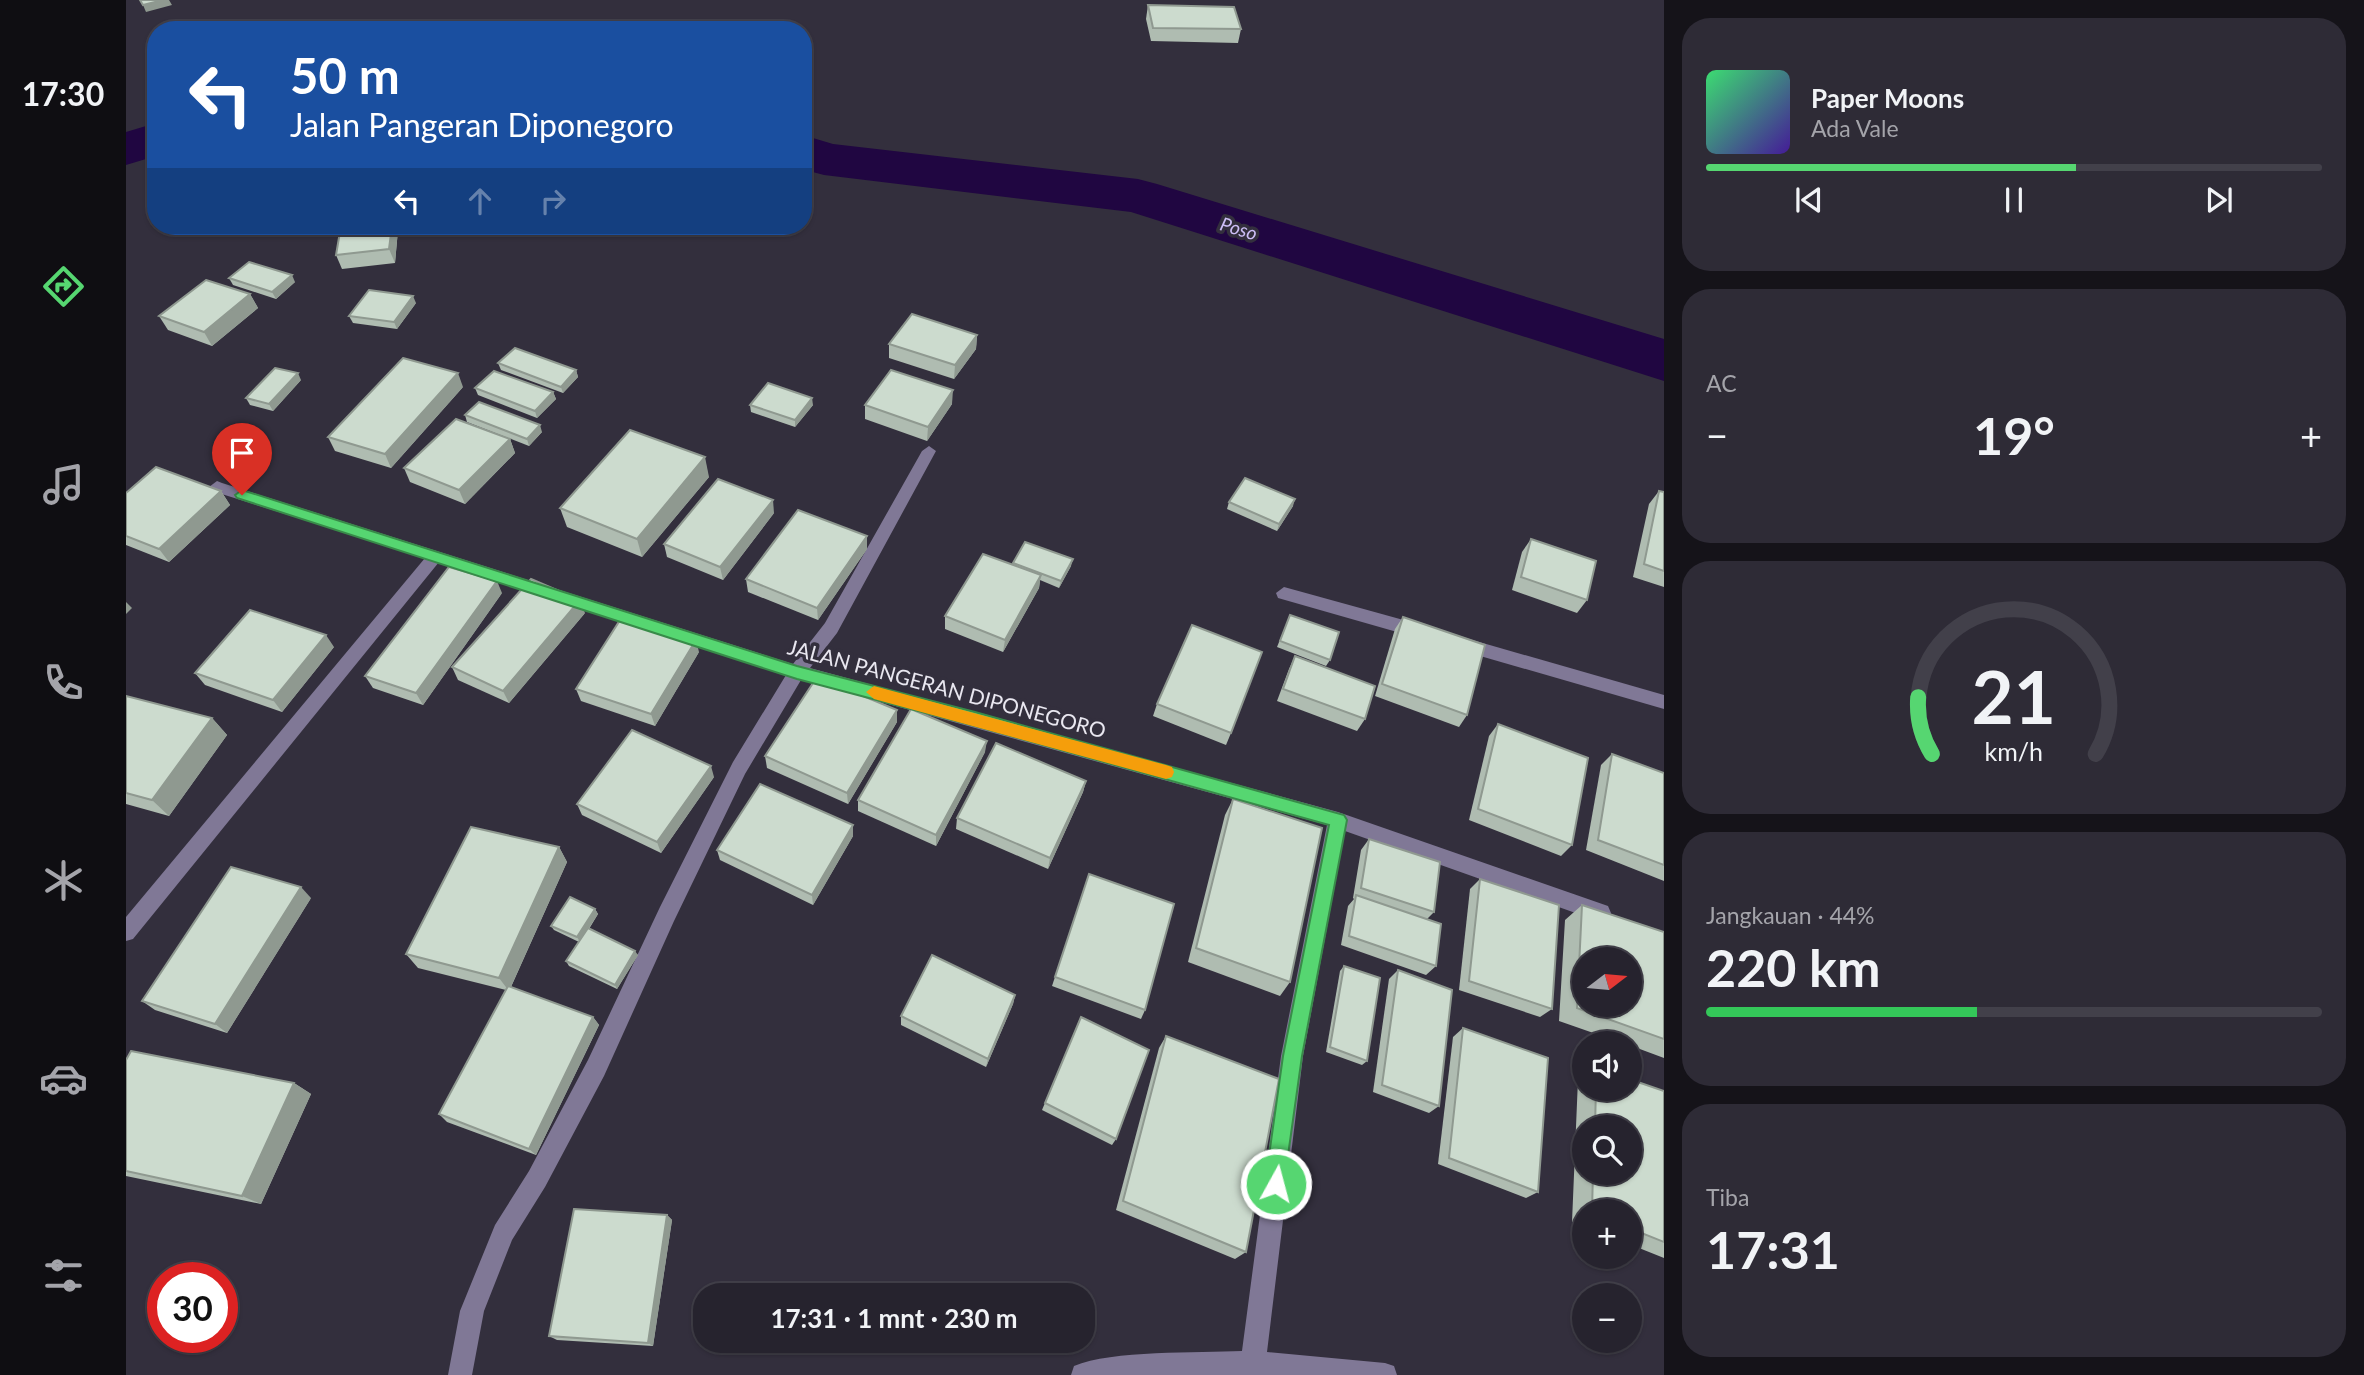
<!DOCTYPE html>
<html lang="id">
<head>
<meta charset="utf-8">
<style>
  body { margin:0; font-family:Lato,sans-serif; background:#2e2b36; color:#f1f3f6; height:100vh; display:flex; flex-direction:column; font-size:26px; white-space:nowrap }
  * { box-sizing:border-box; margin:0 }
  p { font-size:23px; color:#a4a4aa }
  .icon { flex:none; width:38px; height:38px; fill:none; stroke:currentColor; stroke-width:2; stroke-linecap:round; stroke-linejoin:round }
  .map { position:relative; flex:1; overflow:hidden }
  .side { display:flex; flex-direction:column; gap:18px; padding:18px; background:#151319; width:700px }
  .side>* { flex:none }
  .hud { position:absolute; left:21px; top:21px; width:665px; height:214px; border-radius:28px; box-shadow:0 2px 5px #0004,0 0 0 2px #42404a; background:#1a4fa0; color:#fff; overflow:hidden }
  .needle { width:46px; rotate:74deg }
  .buttons { position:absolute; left:1446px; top:947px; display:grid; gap:14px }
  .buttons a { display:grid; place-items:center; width:70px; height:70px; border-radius:50%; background:#26232e; box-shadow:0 2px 5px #0004,0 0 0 2px #42404a; font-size:35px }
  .speed { position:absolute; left:21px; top:1262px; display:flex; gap:14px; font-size:35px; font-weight:700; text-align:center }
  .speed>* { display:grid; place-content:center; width:91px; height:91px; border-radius:50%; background:#26232e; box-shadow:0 2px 5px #0004,0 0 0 2px #42404a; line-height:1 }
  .speed .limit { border:10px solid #d22; background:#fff; color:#111 }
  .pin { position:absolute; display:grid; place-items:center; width:60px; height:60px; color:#fff; margin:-72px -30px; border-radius:50% 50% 50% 0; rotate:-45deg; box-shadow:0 0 7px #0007 }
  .pin .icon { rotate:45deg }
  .me { position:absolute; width:77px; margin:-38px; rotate:7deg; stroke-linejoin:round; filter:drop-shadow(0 0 5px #0008) }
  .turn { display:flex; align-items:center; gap:24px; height:147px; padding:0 28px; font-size:32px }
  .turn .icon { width:91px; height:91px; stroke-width:2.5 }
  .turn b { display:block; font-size:49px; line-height:60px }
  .lanes { display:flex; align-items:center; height:66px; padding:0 28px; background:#0003; justify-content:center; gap:35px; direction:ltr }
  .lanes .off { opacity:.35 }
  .big { font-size:52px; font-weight:700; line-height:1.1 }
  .side .card { flex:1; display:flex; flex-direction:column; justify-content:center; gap:10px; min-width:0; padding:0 24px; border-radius:28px; background:#2e2b36 }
  .side .dial { align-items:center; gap:0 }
  .dial svg { height:182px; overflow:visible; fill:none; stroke:#42404a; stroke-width:7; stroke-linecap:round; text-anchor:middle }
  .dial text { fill:#f1f3f6; stroke:none }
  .song { display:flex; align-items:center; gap:21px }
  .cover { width:84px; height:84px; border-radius:10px; background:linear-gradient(135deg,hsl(140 70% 55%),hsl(260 70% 35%)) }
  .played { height:7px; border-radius:4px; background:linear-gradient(90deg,#56d671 60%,#42404a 60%) }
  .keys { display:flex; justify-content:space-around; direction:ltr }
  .heat { display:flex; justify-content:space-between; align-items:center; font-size:38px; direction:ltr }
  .charge { height:10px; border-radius:5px; background:linear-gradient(90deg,#34c759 44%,#42404a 0) }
  .trip { position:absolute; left:567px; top:1283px; width:402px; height:70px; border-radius:28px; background:#26232e; box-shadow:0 2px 5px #0004,0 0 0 2px #42404a; font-weight:700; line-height:70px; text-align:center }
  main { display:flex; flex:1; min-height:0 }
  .tabs { display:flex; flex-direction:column; width:126px; justify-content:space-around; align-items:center; background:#0f0e12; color:#a4a4aa }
  .tabs .icon { width:49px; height:49px }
  .tabs .active { color:#56d671 }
  .tabs b { font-size:32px; color:#f1f3f6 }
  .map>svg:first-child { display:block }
</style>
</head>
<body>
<main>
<nav class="tabs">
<b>17:30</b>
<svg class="icon active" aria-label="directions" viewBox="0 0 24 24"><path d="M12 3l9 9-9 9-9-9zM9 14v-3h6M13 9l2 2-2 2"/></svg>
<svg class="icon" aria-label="music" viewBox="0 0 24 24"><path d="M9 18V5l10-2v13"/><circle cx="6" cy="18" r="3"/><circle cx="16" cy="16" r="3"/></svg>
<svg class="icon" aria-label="phone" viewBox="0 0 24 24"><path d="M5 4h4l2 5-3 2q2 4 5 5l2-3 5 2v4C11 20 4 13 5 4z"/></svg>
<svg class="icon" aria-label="climate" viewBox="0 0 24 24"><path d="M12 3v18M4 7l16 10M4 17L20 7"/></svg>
<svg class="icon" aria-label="car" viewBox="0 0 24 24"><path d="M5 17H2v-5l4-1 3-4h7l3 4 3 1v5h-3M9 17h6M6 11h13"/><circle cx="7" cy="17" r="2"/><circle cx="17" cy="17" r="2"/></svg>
<svg class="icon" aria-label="filters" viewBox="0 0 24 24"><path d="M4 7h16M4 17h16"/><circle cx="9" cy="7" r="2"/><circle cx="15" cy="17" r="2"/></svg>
</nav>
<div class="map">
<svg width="1538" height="1375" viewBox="0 0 1538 1375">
  <rect width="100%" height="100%" fill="#332f3d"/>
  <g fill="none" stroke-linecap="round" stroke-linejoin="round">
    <g fill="#200641" fill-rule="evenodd">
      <polygon points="30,123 30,156 0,165 0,132"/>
      <polygon points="677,135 707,144 1012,179 1031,184 1538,339 1538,381 1005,212 698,175 679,170"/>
    </g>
    <g fill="#807896" fill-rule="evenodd">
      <path d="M803,446L810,451L711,633L684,668L1212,812L1482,906L1485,913L1482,920L1475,922L1219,831L1177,1056L1141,1352L1259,1363L1268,1366L1271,1375H945L948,1366C986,1350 1072,1353 1116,1351L1155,1056L1201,825L675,680L619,774L548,921L478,1076L419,1187L386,1240L358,1311L346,1375H322L334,1311L369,1225L403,1171L462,1060L534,907L607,762L660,675L313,562L7,939L0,941V917L299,558L86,491L83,487L91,481L96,483L667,664L699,623L796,451Z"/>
      <polygon points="1158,587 1292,624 1298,626 1300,631 1298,636 1292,638 1152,598 1150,593"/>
      <polygon points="1336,637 1538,695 1538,709 1330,649 1327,644 1330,639"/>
    </g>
  </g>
  <g fill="#afbcb1" fill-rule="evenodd">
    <polygon points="1022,5 1115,29 1112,43 1025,41 1020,19"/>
    <polygon points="215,226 270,226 272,230 269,263 216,269 210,255"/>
    <polygon points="103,278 169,282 150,299 107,285"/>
    <polygon points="124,294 132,308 86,346 42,330 33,316"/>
    <polygon points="290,303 271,329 227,323 223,316"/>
    <polygon points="851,335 850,349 828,379 763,358 763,344"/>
    <polygon points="372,363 450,370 452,377 437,393 375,370"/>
    <polygon points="175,380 147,411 124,405 120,398"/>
    <polygon points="337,387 265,468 209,451 202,437"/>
    <polygon points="349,388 427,392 430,399 411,418 352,395"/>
    <polygon points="826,404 801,441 739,419 739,405"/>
    <polygon points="624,405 687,405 669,427 625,412"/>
    <polygon points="339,415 416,432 403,446 341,422"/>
    <polygon points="384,439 389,453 339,504 284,482 278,468"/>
    <polygon points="583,477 516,557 441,527 434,508"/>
    <polygon points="95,491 104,505 43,562 0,545 0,493"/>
    <polygon points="1533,491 1538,492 1538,587 1507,577 1523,504"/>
    <polygon points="1103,502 1167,506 1151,531 1101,509"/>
    <polygon points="648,513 597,580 541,557 538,544"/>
    <polygon points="1405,539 1461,600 1451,613 1386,590 1396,552"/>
    <polygon points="741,549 692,620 622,592 620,579"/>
    <polygon points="887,563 945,566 933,588 914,580 913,588 877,652 819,629 819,616 887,565"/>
    <polygon points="376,593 297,705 247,688 239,676"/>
    <polygon points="459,613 383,703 332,680 326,667"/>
    <polygon points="1164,615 1204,660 1200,666 1151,647"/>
    <polygon points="1277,617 1341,715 1333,727 1249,696 1269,629"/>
    <polygon points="208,647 156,712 79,685 69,673"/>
    <polygon points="573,652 529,726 455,701 450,689"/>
    <polygon points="1169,656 1239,719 1231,731 1151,701 1163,669"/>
    <polygon points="0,696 86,718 101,735 43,816 0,804"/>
    <polygon points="1031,704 1105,733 1100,745 1027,716"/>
    <polygon points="771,710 771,722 722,804 641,768 639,756"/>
    <polygon points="1372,724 1446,845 1435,856 1343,820 1363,736"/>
    <polygon points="859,752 810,846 732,811 732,800"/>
    <polygon points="1486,754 1538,773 1538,881 1460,850 1475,765"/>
    <polygon points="588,777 535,853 456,815 451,804"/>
    <polygon points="960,781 957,792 922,869 830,829 831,818"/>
    <polygon points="1107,799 1164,982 1154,996 1062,962 1099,815"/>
    <polygon points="727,825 727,836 687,905 594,860 591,850"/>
    <polygon points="1243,839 1308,912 1301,919 1310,966 1300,975 1215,945 1222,906 1228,899 1227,898 1235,850"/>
    <polygon points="433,847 441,862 385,987 467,1017 473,1025 410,1155 321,1122 313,1114 380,990 292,968 280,954"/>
    <polygon points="963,874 1019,1010 1015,1019 926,986"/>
    <polygon points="1354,879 1426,1009 1414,1017 1333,990 1344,889"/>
    <polygon points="185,898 101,1033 29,1010 16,1001"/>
    <polygon points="1456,905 1538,932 1538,1058 1503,1045 1503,1043 1496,1043 1433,1021 1439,920"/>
    <polygon points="469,909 472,914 463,929 512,955 491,989 443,966 440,961 453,942 428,930 425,926"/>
    <polygon points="1218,966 1241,1061 1236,1065 1200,1052 1214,971"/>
    <polygon points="1272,970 1313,1106 1303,1113 1247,1092 1263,979"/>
    <polygon points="889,995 887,1004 860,1067 775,1025 775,1016"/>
    <polygon points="955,1017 990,1139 986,1145 916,1110"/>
    <polygon points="1337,1028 1412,1192 1400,1198 1312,1164 1327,1037"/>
    <polygon points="1040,1036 1120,1252 1109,1259 990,1210 1033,1048"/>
    <polygon points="0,1060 168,1083 185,1094 135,1204 0,1176"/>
    <path d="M1458,1076V1088H1503L1538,1091V1258L1503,1244V1211H1458V1226L1446,1222L1452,1079ZM1458,1127H1503V1172H1458Z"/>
    <polygon points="541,1215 546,1220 527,1346 431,1340 423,1336"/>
  </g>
  <g fill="#8f9990">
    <polygon points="37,0 43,0 46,5 20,12 17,5"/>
    <polygon points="266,226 270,226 272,230 269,263 263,249"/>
    <polygon points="166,275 169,282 150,299 146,292"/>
    <polygon points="124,294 132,308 86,346 78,332"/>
    <polygon points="287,296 290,303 271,329 268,322"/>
    <polygon points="851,335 850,349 828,379 829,365"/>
    <polygon points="450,370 452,377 437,393 435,387"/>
    <polygon points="172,373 175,380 147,411 143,404"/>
    <polygon points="332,373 337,387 265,468 259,454"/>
    <polygon points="827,390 826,404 801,441 802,427"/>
    <polygon points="427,392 430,399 411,418 409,411"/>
    <polygon points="686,398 687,405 669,427 669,420"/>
    <polygon points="414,425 416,432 403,446 401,439"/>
    <polygon points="384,439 389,453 339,504 333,490"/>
    <polygon points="579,457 583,477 516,557 511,539"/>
    <polygon points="95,491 104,505 43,562 33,549"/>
    <polygon points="1169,499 1167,506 1151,531 1153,524"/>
    <polygon points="647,500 648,513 597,580 594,567"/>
    <polygon points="741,536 741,549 692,620 691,608"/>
    <polygon points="947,559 945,566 933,588 935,581"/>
    <polygon points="915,575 913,588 877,652 879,640"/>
    <polygon points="371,581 376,593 297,705 290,693"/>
    <polygon points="454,600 459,613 383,703 377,691"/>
    <polygon points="0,602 6,608 0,614"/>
    <polygon points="200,635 208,647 156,712 147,700"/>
    <polygon points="570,640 573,652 529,726 525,714"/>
    <polygon points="771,710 771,722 722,804 721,793"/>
    <polygon points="86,718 101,735 43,816 26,800"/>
    <polygon points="861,741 859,752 810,846 810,835"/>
    <polygon points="585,766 588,777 535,853 531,842"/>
    <polygon points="960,781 957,792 922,869 924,858"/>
    <polygon points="727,825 727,836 687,905 686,895"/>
    <polygon points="433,847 441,862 383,991 373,978"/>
    <polygon points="175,887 185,898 101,1033 89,1024"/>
    <polygon points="469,909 472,914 454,942 451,937"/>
    <polygon points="509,951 512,955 491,989 489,985"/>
    <polygon points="889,995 887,1004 860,1067 862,1059"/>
    <polygon points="467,1017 473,1025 410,1155 403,1149"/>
    <polygon points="168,1083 185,1094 135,1204 116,1196"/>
    <polygon points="541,1215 546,1220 527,1346 522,1343"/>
  </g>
  <g fill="#ccdbce" stroke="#8f9990" stroke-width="2" fill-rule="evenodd">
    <polygon points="14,0 37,0 17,5"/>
    <polygon points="1022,5 1108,7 1115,29 1027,28"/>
    <polygon points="215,226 266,226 263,249 210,255"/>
    <polygon points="123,262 166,275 146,292 103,278"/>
    <polygon points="80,280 124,294 78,332 33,316"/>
    <polygon points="243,290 287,296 268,322 223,316"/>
    <polygon points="786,314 851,335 829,365 763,344"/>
    <polygon points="389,348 450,370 435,387 372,363"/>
    <polygon points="277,358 332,373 259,454 202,437"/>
    <polygon points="149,368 172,373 143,404 120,398"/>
    <polygon points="765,370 827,390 802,427 739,405"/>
    <polygon points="368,371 427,392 409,411 349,388"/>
    <polygon points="642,383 686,398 669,420 624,405"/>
    <polygon points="353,402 414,425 401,439 339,415"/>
    <polygon points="330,419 384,439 333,490 278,468"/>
    <polygon points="504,430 579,457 511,539 434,508"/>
    <polygon points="30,467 95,491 33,549 0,536 0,493"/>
    <polygon points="1119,478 1169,499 1153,524 1103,502"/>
    <polygon points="592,479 647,500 594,567 538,544"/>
    <polygon points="1533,491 1538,492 1538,571 1518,564"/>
    <polygon points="672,510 741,536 691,608 620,579"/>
    <polygon points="1405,539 1470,561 1461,600 1395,577"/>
    <polygon points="899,542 947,559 935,581 887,563"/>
    <polygon points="857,554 915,575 879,640 819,616"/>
    <polygon points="323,567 371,581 290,693 239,676"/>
    <polygon points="405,579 454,600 377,691 326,667"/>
    <polygon points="124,610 200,635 147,700 69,673"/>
    <polygon points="1164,615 1213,632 1204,660 1154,641"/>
    <polygon points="496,617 570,640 525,714 450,689"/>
    <polygon points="1277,617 1359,645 1341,715 1256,684"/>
    <polygon points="1066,625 1136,652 1105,733 1031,704"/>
    <polygon points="1169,656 1249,686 1239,719 1157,689"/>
    <polygon points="691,677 771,710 721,793 639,756"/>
    <polygon points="0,696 86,718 26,800 0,793"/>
    <polygon points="785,709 861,741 810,835 732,800"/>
    <polygon points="1372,724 1462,758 1446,845 1352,809"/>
    <polygon points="506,730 585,766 531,842 451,804"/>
    <polygon points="870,743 960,781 924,858 831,818"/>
    <polygon points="1486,754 1538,773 1538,865 1472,840"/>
    <polygon points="634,784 727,825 686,895 591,850"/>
    <polygon points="1107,799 1196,828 1164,982 1070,948"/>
    <polygon points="345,827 433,847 373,978 280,954"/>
    <polygon points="1243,839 1314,862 1308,912 1235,888"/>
    <polygon points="105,867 175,887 89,1024 16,1001"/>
    <polygon points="963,874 1048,904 1019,1010 929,977"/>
    <polygon points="1354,879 1433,905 1426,1009 1343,981"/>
    <polygon points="1230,895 1315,924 1310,966 1223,936"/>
    <polygon points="444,897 469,909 451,937 425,926"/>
    <path d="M1456,905L1538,932V1039L1451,1008ZM1458,959H1503V1004H1458Z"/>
    <polygon points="462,928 509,951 489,985 440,961"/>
    <polygon points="806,955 889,995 862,1059 775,1016"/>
    <polygon points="1218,966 1254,978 1241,1061 1204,1047"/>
    <polygon points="1272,970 1326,990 1313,1106 1256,1085"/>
    <polygon points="382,986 467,1017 403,1149 313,1114"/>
    <polygon points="955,1017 1023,1050 990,1139 919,1103"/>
    <polygon points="1337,1028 1422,1058 1412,1192 1323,1158"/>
    <polygon points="1040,1036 1153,1079 1120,1252 997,1201"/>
    <polygon points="5,1051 168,1083 116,1196 0,1171 0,1060"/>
    <polygon points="1503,1079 1538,1091 1538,1242 1503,1228 1503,1211 1466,1211 1467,1172 1503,1172 1503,1127 1469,1127 1470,1088 1503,1088"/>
    <polygon points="448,1209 541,1215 522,1343 423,1336"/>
  </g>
  <polygon fill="#56d671" stroke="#388b49" stroke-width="2" points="116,490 671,666 849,712 1218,815 1221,820 1176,1056 1157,1191 1150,1194 1142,1191 1139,1184 1157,1056 1203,825 849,726 671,679 111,498 109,495"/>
  <polygon fill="#f59e0b" points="748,686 1040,765 1046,767 1048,772 1046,777 1040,779 748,699 740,692"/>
  <g text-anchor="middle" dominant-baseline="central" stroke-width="7" stroke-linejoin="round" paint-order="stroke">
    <g font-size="19" font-style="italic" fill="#cdbef6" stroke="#332f3d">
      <text transform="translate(1113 228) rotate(17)">Poso</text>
    </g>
    <g font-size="21" fill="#e9e7f0" stroke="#332f3d">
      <text transform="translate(821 688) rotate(15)">JALAN PANGERAN DIPONEGORO</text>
    </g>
  </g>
</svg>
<div class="buttons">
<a><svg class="needle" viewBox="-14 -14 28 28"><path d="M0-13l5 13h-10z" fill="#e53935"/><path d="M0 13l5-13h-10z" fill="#a4a4aa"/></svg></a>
<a><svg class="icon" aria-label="sound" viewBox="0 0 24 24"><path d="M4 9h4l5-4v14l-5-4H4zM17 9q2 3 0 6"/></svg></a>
<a><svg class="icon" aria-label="search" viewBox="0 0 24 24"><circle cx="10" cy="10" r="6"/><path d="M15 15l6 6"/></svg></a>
<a>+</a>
<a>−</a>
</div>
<div class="speed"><div class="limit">30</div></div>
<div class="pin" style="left:116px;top:495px;background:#d93025"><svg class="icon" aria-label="arrive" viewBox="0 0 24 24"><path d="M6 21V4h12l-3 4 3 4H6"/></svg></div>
<svg class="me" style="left:1150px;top:1184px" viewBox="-20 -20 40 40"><circle r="17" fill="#56d671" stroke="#fff" stroke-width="3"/><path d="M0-11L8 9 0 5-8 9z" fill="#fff"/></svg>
<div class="trip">17:31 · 1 mnt · 230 m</div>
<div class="hud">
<div class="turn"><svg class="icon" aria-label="left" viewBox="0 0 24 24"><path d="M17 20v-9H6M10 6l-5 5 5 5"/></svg><div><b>50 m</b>Jalan Pangeran Diponegoro</div></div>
<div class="lanes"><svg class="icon" aria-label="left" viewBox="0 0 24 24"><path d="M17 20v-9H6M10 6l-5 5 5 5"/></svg><svg class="icon off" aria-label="ahead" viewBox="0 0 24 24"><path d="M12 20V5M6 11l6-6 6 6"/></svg><svg class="icon off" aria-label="right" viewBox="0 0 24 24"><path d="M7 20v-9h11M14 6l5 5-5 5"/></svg></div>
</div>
</div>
<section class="side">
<div class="card">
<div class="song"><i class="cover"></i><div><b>Paper Moons</b><p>Ada Vale</p></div></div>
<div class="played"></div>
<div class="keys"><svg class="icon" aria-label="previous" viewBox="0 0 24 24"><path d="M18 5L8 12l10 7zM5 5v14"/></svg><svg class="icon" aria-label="pause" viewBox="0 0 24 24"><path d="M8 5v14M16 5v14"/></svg><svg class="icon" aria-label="next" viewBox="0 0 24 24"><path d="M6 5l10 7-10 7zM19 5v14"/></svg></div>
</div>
<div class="card"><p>AC</p>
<div class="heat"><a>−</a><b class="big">19°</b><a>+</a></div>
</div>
<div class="card dial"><svg viewBox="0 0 100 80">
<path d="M14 69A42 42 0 1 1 86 69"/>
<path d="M14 69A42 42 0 0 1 8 44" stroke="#56d671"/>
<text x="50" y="56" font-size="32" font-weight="700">21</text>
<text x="50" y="72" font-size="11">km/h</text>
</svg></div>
<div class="card"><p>Jangkauan · 44%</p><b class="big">220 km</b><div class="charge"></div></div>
<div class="card"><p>Tiba</p><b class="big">17:31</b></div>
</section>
</main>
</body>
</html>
